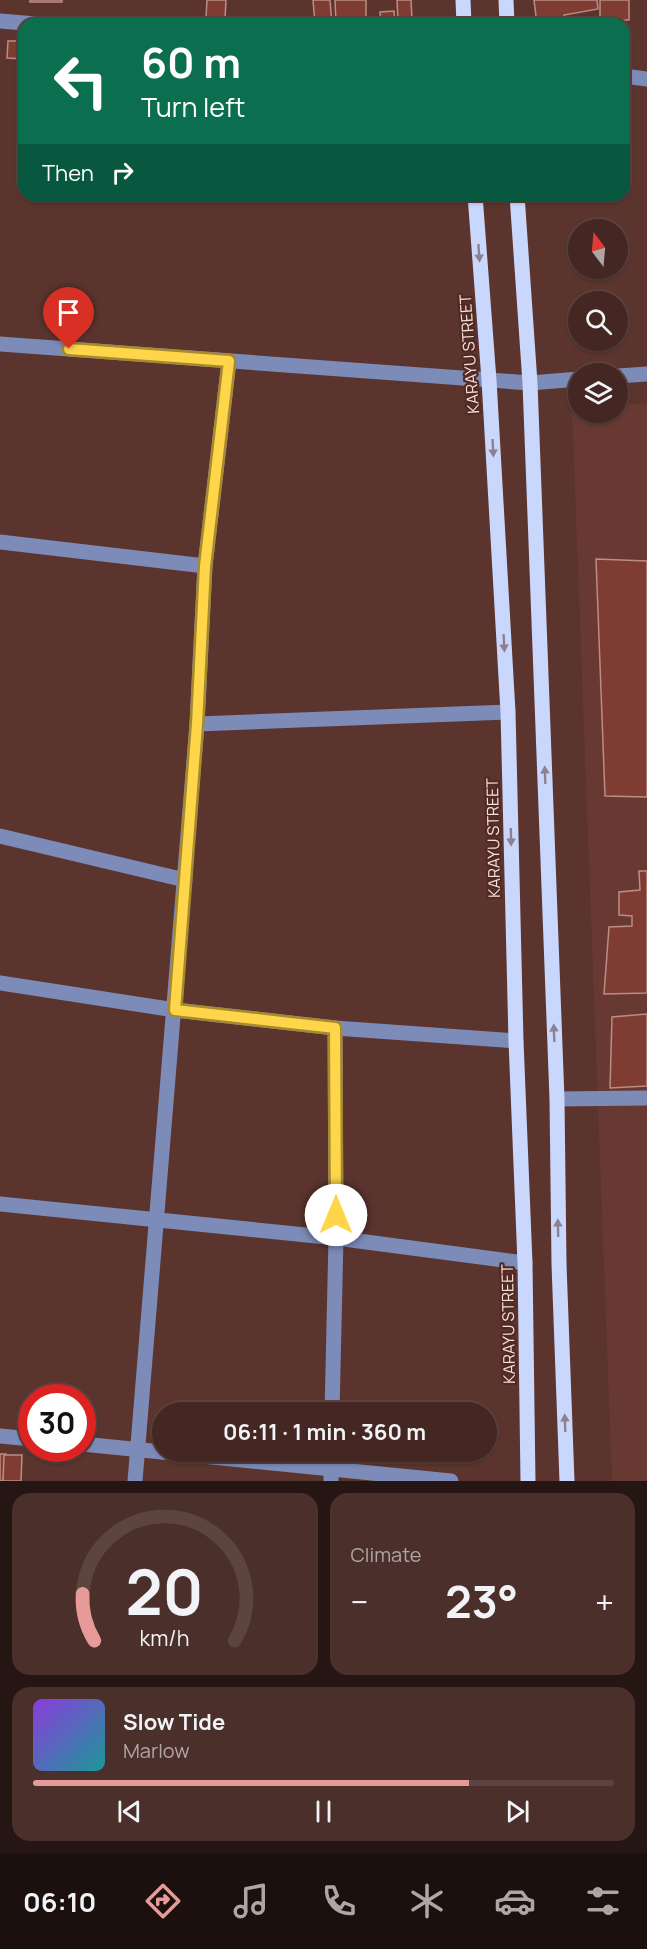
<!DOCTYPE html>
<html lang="en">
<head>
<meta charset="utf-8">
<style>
  body { margin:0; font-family:Manrope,sans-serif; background:#4b2f2a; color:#f1f3f6; height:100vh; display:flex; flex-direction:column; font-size:22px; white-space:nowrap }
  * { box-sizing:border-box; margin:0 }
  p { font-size:20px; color:#afa5a5 }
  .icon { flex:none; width:33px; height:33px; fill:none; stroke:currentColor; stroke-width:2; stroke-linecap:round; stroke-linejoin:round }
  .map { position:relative; height:1481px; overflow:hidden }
  .drawer { display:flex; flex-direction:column; gap:12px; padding:12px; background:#251513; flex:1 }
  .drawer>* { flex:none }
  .hud { position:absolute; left:18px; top:18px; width:612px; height:183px; border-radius:18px; box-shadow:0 2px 4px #0004,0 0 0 2px #5c4440; background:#0b6e4f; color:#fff; overflow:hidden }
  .needle { width:39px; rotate:344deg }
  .buttons { position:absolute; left:568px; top:219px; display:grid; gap:12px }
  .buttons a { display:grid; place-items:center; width:60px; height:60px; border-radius:50%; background:#442722; box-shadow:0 2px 4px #0004,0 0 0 2px #5c4440; font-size:30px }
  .speed { position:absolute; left:18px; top:1384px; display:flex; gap:12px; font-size:30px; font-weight:700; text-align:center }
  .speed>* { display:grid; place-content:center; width:78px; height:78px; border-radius:50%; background:#442722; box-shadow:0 2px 4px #0004,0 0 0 2px #5c4440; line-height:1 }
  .speed .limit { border:9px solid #d22; background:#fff; color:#111 }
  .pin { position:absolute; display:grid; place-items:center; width:51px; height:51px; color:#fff; margin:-62px -26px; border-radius:50% 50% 50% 0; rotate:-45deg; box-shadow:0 0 6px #0007 }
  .pin .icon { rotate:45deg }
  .me { position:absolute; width:66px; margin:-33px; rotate:0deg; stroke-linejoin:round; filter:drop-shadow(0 0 4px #0008) }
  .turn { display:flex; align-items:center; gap:21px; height:126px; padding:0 24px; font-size:27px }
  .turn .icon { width:78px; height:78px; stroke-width:2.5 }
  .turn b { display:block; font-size:42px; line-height:51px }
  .then { display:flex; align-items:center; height:57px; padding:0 24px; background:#0003; gap:12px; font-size:22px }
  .big { font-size:45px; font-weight:700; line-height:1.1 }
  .drawer .widget { flex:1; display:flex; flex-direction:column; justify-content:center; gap:9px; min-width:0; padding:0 21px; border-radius:18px; background:#4b2f2a }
  .drawer .dial { align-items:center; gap:0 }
  .dial svg { height:156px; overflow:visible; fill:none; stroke:#5c4440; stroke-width:7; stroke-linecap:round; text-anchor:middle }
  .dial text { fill:#f1f3f6; stroke:none }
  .song { display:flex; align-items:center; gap:18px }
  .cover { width:72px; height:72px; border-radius:9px; background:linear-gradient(135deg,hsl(270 70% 55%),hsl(180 70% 35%)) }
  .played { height:6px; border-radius:3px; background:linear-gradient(90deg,#e69b98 75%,#5c4440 75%) }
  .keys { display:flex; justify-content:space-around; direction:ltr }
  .heat { display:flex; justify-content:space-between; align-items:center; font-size:33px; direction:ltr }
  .drawer .tiles { flex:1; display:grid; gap:12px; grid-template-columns:1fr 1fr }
  .widget:last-child { grid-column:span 2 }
  .trip { position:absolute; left:152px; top:1402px; width:345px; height:60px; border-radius:30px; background:#442722; box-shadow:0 2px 4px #0004,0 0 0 2px #5c4440; font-weight:700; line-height:60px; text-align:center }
  .dock { display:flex; height:96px; justify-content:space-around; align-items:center; background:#1b100e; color:#afa5a5 }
  .dock .icon { width:42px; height:42px }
  .dock .current { color:#e69b98 }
  .dock b { font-size:27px; color:#f1f3f6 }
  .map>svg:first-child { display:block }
</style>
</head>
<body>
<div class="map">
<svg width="647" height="1481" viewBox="0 0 647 1481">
  <rect width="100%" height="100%" fill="#5b342e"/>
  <polygon fill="#683932" points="647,403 647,1481 612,1481 572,407 579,407 579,412 618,412 618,405"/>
  <g fill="#7f3c32" stroke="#bb8d85" stroke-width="1.5">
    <rect x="30" y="0" width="32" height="2"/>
    <polygon points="207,0 226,0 225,18 206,17"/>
    <polygon points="313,0 330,0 332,24 315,24"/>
    <polygon points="335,0 366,0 366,24 336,24"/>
    <polygon points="397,0 411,0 412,19 398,20"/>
    <polygon points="534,0 597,0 598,9 564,15 566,24 537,24"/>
    <rect x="600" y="0" width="29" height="20"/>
    <polygon points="394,11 395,24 381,24 380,12"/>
    <polygon points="8,41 24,41 24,59 7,58"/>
    <polygon points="596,559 647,561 647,797 605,796"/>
    <polygon points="639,871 647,871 647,993 604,994 609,927 632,926 632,916 619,915 619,892 640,890"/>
    <polygon points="647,1014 647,1086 610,1088 612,1017"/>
    <polygon points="0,1454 6,1454 3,1481 0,1481"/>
    <polygon points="4,1455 22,1455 21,1481 3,1481"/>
  </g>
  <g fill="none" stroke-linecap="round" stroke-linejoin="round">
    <g stroke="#7c8bb8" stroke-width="15">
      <polyline points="0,21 36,24"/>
      <polyline points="624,76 647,79"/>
      <polyline points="0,344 530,383 579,379"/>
      <polyline points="618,376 647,374"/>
      <polyline points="0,542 205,566"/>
      <polyline points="197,724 508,712"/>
      <polyline points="0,836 185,880"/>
      <polyline points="0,983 175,1010 335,1028 516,1041"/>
      <polyline points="557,1099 647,1098"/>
      <polyline points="0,1204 336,1238 525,1263"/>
      <polyline points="332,1413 336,1238 335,1028"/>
      <polyline points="0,1436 32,1439"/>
      <polyline points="82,1444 162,1452"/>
      <polyline points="162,1452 451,1481"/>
      <polyline points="135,1481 197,724 205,566 229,361"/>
      <polyline points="331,1481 331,1452"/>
    </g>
    <g stroke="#cad7fc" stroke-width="15">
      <polyline points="463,0 464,24"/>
      <polyline points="506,0 507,24"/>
      <polyline points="475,195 489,380 508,712 516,1041 525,1263 528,1481"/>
      <polyline points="517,195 530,383 557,1099 559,1264 567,1481"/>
    </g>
  </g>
  <defs><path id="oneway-solid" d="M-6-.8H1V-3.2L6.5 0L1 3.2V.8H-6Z" transform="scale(1.5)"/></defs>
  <g fill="#8d8090">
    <use href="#oneway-solid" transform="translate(479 253) rotate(86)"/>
    <use href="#oneway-solid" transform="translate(493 448) rotate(87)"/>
    <use href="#oneway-solid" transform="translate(504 643) rotate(87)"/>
    <use href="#oneway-solid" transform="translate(545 775) rotate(-92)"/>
    <use href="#oneway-solid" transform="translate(511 837) rotate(89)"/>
    <use href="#oneway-solid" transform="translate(554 1033) rotate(-92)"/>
    <use href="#oneway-solid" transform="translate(558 1228) rotate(-91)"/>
    <use href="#oneway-solid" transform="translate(565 1423) rotate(-92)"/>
  </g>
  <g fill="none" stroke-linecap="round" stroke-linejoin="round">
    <defs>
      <polyline id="route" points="69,349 229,361 205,566 197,724 175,1010 335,1028 336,1215"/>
    </defs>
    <use href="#route" stroke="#a68a30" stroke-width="15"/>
    <use href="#route" stroke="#ffd54a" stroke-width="10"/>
  </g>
  <g text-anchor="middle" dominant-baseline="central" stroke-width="4.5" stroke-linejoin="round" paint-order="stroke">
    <g font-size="16" fill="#f8dfda" stroke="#502a24">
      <text transform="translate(469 354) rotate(-94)">KARAYU STREET</text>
      <text transform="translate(493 838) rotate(-91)">KARAYU STREET</text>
      <text transform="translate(508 1324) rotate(-91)">KARAYU STREET</text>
    </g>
  </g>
</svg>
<div class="buttons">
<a><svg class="needle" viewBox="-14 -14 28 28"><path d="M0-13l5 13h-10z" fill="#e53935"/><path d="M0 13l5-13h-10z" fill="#afa5a5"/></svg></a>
<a><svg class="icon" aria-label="search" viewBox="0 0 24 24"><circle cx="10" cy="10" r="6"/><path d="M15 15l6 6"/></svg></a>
<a><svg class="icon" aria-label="layers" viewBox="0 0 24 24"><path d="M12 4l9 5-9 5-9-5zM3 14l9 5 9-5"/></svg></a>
</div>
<div class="speed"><div class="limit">30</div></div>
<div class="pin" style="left:69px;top:349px;background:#d93025"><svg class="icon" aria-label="arrive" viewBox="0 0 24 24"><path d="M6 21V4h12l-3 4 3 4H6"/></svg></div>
<svg class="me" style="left:336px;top:1215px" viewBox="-20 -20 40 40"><circle r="19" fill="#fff"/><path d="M0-13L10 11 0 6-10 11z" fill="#ffd54a"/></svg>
<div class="trip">06:11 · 1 min · 360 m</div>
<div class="hud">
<div class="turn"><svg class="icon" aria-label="left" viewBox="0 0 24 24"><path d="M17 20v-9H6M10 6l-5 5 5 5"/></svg><div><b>60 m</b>Turn left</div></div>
<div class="then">Then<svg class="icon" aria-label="right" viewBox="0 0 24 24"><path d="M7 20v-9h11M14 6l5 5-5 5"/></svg></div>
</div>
</div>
<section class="drawer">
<div class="tiles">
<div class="widget dial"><svg viewBox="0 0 100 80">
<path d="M14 69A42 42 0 1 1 86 69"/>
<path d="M14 69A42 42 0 0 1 8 45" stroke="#e69b98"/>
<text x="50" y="56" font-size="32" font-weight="700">20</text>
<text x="50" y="72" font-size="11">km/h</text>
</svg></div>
<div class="widget"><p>Climate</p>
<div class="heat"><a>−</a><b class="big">23°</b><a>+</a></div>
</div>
<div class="widget">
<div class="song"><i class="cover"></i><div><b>Slow Tide</b><p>Marlow</p></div></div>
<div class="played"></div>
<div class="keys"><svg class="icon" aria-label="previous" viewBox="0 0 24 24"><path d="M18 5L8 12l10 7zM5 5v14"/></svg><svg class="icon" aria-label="pause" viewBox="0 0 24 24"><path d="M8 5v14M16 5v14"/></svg><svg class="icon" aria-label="next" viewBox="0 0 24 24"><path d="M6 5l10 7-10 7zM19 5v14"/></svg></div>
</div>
</div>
</section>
<nav class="dock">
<b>06:10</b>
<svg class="icon current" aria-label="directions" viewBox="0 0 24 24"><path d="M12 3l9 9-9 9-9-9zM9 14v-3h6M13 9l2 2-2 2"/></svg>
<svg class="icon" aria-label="music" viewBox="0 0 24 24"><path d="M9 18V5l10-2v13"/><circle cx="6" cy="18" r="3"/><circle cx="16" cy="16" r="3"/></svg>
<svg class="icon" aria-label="phone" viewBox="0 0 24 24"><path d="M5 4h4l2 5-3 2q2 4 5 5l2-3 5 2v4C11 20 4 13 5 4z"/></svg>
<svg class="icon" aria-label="climate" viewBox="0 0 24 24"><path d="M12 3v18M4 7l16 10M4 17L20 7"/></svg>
<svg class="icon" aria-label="car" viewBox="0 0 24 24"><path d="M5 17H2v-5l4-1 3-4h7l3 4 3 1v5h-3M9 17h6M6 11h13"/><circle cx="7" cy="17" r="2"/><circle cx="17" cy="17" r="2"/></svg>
<svg class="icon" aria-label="filters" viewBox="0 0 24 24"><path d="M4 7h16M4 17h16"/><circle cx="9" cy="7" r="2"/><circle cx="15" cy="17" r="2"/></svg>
</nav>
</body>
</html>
